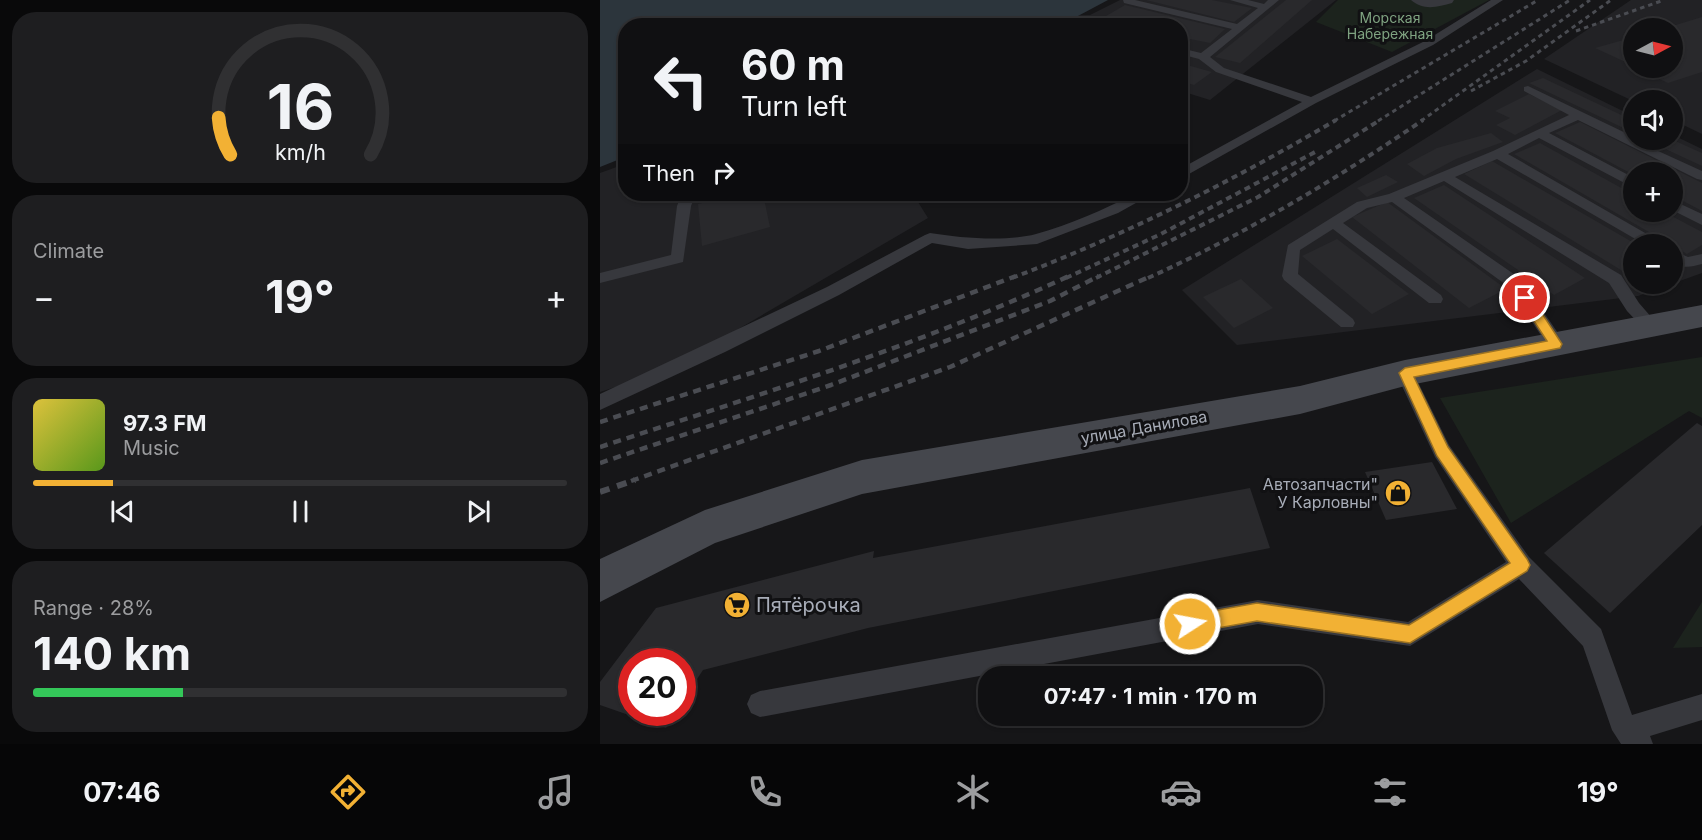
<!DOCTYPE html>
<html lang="en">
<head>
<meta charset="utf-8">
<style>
  body { margin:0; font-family:Inter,sans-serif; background:#1e1e20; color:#f1f3f6; height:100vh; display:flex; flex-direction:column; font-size:22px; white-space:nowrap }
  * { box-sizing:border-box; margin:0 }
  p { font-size:20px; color:#9c9d9f }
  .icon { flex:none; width:33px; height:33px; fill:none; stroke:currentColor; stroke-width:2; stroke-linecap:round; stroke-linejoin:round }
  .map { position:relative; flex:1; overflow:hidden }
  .panel { display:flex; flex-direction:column; gap:12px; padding:12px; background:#09090a; width:600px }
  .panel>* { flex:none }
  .hud { position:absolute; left:18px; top:18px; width:570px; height:183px; border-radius:24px; box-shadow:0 2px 4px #0004,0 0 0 2px #303032; background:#101012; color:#f1f3f6; overflow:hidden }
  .needle { width:39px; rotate:83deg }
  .buttons { position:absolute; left:1023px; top:18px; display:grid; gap:12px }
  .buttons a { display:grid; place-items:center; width:60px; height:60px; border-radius:50%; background:#101012; box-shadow:0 2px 4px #0004,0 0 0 2px #303032; font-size:30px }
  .speed { position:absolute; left:18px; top:648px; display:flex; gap:12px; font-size:30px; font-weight:700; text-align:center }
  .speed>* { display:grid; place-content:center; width:78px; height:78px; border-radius:50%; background:#101012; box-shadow:0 2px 4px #0004,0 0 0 2px #303032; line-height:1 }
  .speed .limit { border:9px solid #d22; background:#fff; color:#111 }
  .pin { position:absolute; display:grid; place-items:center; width:51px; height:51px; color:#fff; margin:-26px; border:3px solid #fff; border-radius:50%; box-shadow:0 2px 6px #0007 }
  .me { position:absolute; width:66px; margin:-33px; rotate:79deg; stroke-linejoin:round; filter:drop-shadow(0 0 4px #0008) }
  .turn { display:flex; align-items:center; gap:21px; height:126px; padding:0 24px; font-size:27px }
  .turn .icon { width:78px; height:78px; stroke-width:2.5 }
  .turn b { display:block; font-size:42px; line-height:51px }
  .then { display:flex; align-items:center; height:57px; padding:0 24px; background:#0003; gap:12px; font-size:22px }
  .big { font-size:45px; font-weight:700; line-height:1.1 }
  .panel .widget { flex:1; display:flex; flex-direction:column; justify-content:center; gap:9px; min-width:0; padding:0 21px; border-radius:24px; background:#1e1e20 }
  .panel .dial { align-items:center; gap:0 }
  .dial svg { height:156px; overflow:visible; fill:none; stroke:#303032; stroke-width:7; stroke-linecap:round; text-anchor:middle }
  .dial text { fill:#f1f3f6; stroke:none }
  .song { display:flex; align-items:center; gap:18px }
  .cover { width:72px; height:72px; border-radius:9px; background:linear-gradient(135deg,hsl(50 70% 55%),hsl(90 70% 35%)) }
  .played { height:6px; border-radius:3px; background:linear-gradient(90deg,#f2b134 15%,#303032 15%) }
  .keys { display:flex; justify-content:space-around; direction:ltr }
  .heat { display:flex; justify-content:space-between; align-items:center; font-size:33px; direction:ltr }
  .charge { height:9px; border-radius:4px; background:linear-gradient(90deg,#34c759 28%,#303032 0) }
  .trip { position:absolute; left:378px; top:666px; width:345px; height:60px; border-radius:24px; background:#101012; box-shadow:0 2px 4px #0004,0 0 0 2px #303032; font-weight:700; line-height:60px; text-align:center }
  .dock { display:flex; height:96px; justify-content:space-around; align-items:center; background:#060607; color:#9c9d9f }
  .dock .icon { width:42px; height:42px }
  .dock .active { color:#f2b134 }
  .dock b { font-size:27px; color:#f1f3f6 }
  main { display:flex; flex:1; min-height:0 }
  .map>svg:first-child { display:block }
</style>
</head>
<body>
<main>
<section class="panel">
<div class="widget dial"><svg viewBox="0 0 100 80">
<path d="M14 69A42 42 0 1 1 86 69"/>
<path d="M14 69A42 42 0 0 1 8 50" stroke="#f2b134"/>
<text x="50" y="56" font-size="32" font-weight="700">16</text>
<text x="50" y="72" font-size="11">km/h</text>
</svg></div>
<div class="widget"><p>Climate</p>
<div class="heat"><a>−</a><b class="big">19°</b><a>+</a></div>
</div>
<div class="widget">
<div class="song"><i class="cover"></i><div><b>97.3 FM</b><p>Music</p></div></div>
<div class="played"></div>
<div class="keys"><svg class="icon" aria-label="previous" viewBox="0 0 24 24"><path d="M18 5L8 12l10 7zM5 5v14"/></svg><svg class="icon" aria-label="pause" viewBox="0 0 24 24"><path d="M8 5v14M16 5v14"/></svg><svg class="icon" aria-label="next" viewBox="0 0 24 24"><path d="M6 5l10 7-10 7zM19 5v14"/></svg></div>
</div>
<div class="widget"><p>Range · 28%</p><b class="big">140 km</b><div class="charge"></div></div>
</section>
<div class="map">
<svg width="1102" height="744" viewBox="0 0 1102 744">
  <rect width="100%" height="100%" fill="#161618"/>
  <g fill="#222225" fill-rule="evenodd">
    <polygon points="520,0 736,0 610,100 581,91 580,26 408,26 409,23 433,16 490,15"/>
    <path d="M1031,0H1102V134L1073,120L1072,100L1033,101L944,59ZM1034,28H1072V68H1034Z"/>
    <path d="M937,69L1033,116L1034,140H1072L1073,135L1102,149V273L1038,296L637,345L582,290ZM1034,172H1072V212H1034ZM1034,244H1072V284H1034Z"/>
    <polygon points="25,164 26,194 313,194 328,218 68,370 0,392 0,173"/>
  </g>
  <g fill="#1c231d">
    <polygon points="738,0 889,0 792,52 716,22"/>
    <polygon points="1102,357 1102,418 1089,411 911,523 840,398"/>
    <polygon points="1102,602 1102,647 1073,648"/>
  </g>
  <polygon fill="#2c353c" points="0,0 508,0 461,25 419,22 402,26 26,26 25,157 0,167"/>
  <g fill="#29292c">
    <polygon points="546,0 612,0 652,8 634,22"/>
    <polygon points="686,0 712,0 640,63 615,57"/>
    <polygon points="525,5 625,29 610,43 580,37 580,26 532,26 501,19"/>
    <polygon points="1102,17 1102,72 1068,83 1036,68 1072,68 1072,28 1066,28"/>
    <polygon points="429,20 446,25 446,26 418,26"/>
    <polygon points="1034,37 1034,66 995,48"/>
    <polygon points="580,63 612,72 594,85 580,81"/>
    <polygon points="943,78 1034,121 1034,133 929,83"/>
    <polygon points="929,94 962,110 915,135 896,125 910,118 895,111"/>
    <polygon points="980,122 1102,183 1102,211 1072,195 1072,172 1034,172 1034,175 955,133"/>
    <polygon points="891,133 903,142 856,159 824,176 807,164 837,148"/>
    <polygon points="1046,140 1073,140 1102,153 1102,166"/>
    <polygon points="940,143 1034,195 1034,212 1064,212 1102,232 1102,245 1087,254 914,154"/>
    <polygon points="892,161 1034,243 1034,278 864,174"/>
    <polygon points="786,175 798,182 767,197 757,188"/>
    <polygon points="844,185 985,278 954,295 814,198"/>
    <polygon points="138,194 163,194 170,227 102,246 98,204"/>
    <polygon points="787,202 906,289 869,308 752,217"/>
    <polygon points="737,239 809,294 772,314 702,256"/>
    <polygon points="641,279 673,308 634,328 603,297"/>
    <polygon points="1097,423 1102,426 1102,525 1010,613 944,553"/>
    <polygon points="832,462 857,509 786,520 765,472"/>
    <polygon points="650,488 670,548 268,628 103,670 82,702 82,662 32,662 32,712 76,712 66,728 0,705 0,682 56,608 274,551 273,558"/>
  </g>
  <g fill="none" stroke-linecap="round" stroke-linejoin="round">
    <g fill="#37383d" fill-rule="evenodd">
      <polygon points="523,0 535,0 637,24 658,8 630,0 648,0 664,4 668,0 679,0 610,57 624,68 711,97 825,41 891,0 903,0 833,45 716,103 580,179 580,169 702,102 616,72 599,59 580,54 580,48 601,53 632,29 524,3"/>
      <path d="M464,17L488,24L489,26C478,26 467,27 459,20Z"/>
      <polygon points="928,86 1034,137 1034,140 1102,171 1102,180 1097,179 978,120 949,133 1034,178 1034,188 939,138 908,154 1059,241 1061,244 1044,244 897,159 855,177 1021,275 1039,303 1059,326 1057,330 1051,332 1045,330 1027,311 1009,283 844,181 804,198 921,279 962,339 965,344 962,349 956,350 950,349 909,287 792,202 767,208 743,223 841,295 843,299 841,303 829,303 733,229 700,250 698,274 753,319 755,323 753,327 741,327 684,280 682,276 688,245 757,202 789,194 893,151 969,115 924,91 924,87"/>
      <polygon points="82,194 96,194 91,206 83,262 0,283 0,273 71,255 77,206"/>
      <path d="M535,194H552L518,213L437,244L368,249L332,243L239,295L125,352L0,410V394L227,287L325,235L330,233C361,238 406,242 436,234C470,225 504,209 535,194Z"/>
      <polygon points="1072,200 1102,214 1102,225 1072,210"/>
      <path d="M1072,250L1088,257L1102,254V264C1090,267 1084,269 1072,262Z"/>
      <polygon points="805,366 811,368 849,445 929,557 1001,629 1032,715 1102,694 1102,720 1050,736 1053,744 1021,744 1012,730 983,646 919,579 810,646 658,624 160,717 151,713 147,704 151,695 160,691 658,600 808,622 906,562 835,457 796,373 799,368"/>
    </g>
    <path fill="#37383d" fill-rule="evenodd" d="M811,0H854L852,3C838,7 823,11 811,0Z"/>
    <polygon fill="#45474d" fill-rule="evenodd" points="1102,305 1102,327 805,386 700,414 262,494 115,543 0,602 0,559 105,510 262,460 700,386 805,360"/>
    <g stroke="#4a4c52" stroke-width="3" stroke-dasharray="4.5 4" stroke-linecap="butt">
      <polyline points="976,31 1064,0"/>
      <polyline points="871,91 926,61 1011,0"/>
      <polyline points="734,121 938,0"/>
      <polyline points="778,121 970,0"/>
      <polyline points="821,121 990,0"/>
    </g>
    <g stroke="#4a4c52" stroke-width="4" stroke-dasharray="6 4.5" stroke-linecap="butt">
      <path d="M412,278C525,235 633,181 736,120"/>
      <polyline points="466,278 561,234 717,151"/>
      <polyline points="496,278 658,197 780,120"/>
      <path d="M548,278C645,234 735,180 823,120"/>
    </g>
    <g stroke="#4a4c52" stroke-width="4.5" stroke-dasharray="8 6" stroke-linecap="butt">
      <polyline points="0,422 219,351 416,276"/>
      <path d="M0,447C158,395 318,346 469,276"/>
      <polyline points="0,463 231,385 450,301 499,276"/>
      <polyline points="31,481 350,367 551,276"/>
    </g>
    <polyline stroke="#4a4c52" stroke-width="6" stroke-dasharray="10 8" stroke-linecap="butt" points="0,492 35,480"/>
  </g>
  <polygon fill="#f2b134" stroke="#9d7322" stroke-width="1.5" points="925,294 930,295 960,341 962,344 960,348 814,377 848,447 927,559 930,565 927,571 810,643 657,621 590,633 583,631 581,624 583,618 590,615 657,603 809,625 910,563 837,456 799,373 805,368 947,341 919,298"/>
  <defs>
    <symbol id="shop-disc" viewBox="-11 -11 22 22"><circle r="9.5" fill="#f2b134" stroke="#111113"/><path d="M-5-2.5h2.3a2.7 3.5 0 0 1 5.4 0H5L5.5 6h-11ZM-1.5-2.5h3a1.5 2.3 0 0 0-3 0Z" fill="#111"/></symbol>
    <symbol id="supermarket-disc" viewBox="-11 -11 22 22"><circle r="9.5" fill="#f2b134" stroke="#111113"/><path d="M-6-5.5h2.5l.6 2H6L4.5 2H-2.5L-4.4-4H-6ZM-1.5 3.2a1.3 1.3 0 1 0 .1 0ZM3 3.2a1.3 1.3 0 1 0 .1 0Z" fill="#111"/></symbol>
  </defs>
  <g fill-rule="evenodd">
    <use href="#shop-disc" x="783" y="478" width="30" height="30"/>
    <use href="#supermarket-disc" x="122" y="590" width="30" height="30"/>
  </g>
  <g text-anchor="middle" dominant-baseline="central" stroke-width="6" stroke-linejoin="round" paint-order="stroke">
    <g font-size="14" fill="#7fa381" stroke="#111113">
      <text x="790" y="17">Морская<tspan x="790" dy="16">Набережная</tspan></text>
    </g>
    <g font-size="16" fill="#a8adb8" stroke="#111113">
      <text transform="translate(544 427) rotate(-10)">улица Данилова</text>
    </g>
    <g font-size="16" fill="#a8adb8" stroke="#111113" text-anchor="end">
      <text x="778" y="484">Автозапчасти"<tspan x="778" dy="18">У Карловны"</tspan></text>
    </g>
    <g font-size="20" fill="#a8adb8" stroke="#111113" text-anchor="start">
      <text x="156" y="605">Пятёрочка</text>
    </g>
  </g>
</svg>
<div class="buttons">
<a><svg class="needle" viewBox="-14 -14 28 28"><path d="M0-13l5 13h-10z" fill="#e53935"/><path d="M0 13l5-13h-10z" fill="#9c9d9f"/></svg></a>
<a><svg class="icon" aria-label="sound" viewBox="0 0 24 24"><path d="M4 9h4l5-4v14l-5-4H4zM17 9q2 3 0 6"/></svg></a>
<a>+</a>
<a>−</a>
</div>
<div class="speed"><div class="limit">20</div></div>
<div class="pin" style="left:925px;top:298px;background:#d93025"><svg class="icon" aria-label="arrive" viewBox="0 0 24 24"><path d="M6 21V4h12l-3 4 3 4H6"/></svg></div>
<svg class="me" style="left:590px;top:624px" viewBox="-20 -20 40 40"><circle r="17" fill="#f2b134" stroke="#fff" stroke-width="3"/><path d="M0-11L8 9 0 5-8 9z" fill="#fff"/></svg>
<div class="trip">07:47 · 1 min · 170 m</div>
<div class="hud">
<div class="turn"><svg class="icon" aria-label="left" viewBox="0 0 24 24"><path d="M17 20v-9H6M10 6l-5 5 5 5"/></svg><div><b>60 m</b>Turn left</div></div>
<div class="then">Then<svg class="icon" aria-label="right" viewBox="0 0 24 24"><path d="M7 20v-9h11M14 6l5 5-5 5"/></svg></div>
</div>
</div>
</main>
<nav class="dock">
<b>07:46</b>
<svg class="icon active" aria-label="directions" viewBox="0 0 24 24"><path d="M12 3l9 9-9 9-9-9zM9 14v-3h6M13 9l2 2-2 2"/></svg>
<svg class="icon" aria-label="music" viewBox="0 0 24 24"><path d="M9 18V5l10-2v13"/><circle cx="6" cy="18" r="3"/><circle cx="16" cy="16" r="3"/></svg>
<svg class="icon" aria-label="phone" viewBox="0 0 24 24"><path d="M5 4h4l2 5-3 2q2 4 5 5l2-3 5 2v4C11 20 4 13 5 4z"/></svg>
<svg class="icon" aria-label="climate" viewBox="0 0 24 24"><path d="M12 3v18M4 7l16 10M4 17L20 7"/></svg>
<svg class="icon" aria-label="car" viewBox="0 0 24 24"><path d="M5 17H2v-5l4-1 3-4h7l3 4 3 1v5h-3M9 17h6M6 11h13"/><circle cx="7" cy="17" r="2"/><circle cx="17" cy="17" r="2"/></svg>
<svg class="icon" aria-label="filters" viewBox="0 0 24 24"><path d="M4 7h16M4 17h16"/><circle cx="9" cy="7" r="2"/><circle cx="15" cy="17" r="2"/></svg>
<b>19°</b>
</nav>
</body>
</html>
